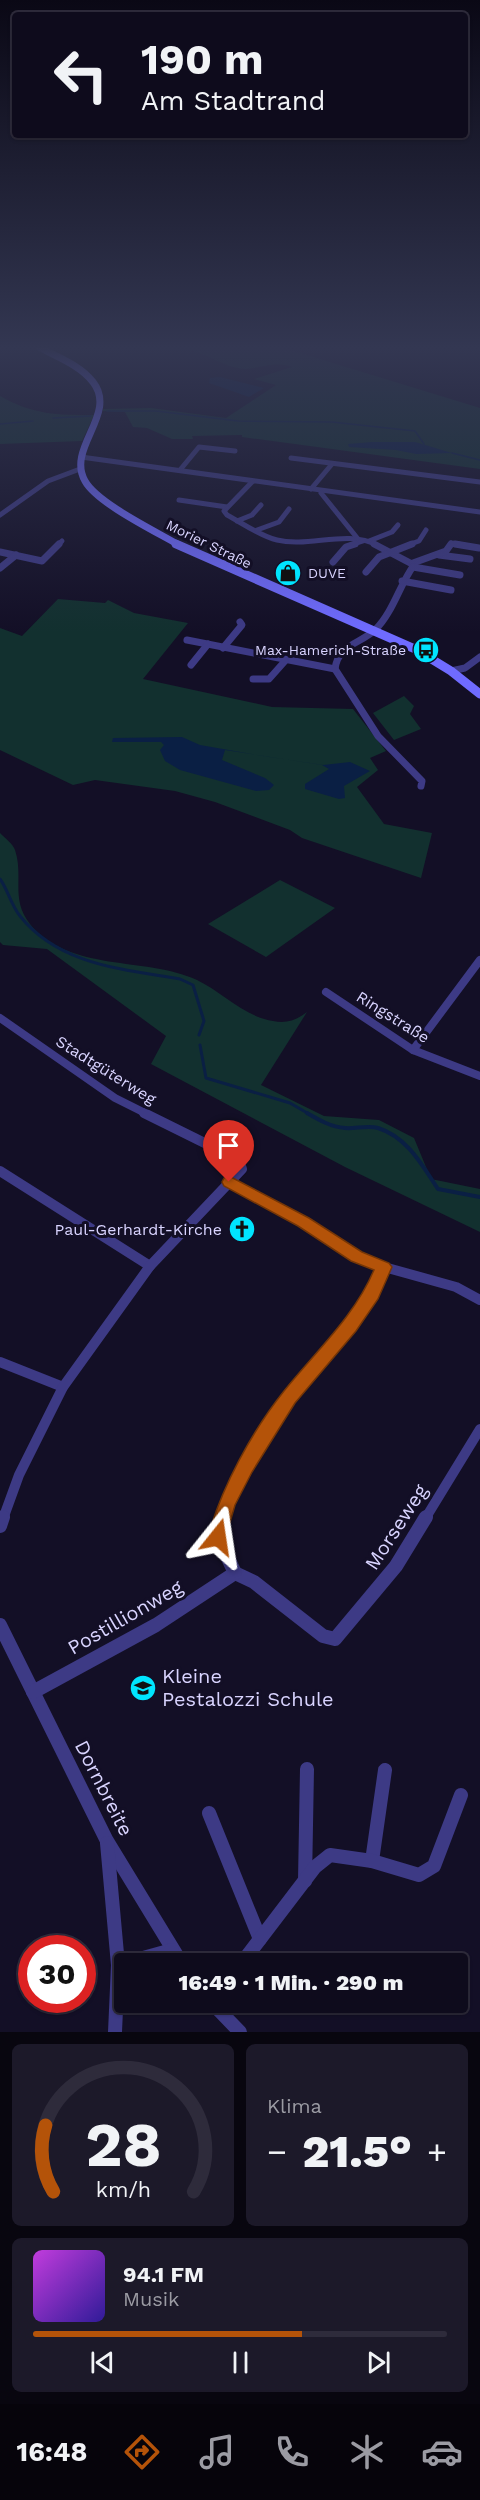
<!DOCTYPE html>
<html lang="de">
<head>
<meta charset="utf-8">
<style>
  body { margin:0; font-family:"Work Sans",sans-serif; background:#1c1929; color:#f1f3f6; height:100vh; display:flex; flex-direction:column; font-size:22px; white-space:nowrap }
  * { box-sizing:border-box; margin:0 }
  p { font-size:20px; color:#9b9ba3 }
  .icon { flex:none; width:33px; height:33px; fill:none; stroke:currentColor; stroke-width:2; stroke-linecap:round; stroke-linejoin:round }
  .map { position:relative; height:2032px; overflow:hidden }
  .panel { display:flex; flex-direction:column; gap:12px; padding:12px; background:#08060f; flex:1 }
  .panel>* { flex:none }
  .guide { position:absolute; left:12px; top:12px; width:456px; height:126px; border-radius:6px; box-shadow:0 2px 4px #0004,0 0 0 2px #2e2b3b; background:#0e0b1c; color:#f1f3f6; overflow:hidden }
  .speed { position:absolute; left:18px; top:1935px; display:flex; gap:12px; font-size:30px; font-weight:700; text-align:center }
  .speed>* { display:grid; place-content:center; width:78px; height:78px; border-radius:50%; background:#0e0b1c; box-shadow:0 2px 4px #0004,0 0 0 2px #2e2b3b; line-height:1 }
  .speed .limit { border:9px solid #d22; background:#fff; color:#111 }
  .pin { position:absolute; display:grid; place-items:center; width:51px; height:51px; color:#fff; margin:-62px -26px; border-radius:50% 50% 50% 0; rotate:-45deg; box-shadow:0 0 6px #0007 }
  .pin .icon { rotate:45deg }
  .me { position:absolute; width:66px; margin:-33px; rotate:15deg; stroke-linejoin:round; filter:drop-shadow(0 0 4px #0008) }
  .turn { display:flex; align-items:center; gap:21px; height:126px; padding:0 30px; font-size:27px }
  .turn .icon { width:78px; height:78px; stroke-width:2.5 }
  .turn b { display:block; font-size:42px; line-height:51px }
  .big { font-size:45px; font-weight:800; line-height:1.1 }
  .panel .card { flex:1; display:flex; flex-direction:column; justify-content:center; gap:9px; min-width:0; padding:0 21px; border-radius:9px; background:#1c1929 }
  .panel .dial { align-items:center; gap:0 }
  .dial svg { height:156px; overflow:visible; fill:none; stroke:#2e2b3b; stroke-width:7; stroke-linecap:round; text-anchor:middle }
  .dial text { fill:#f1f3f6; stroke:none }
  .song { display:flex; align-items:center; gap:18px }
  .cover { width:72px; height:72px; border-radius:9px; background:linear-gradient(135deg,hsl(290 70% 55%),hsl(250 70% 35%)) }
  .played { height:6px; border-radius:3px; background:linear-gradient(90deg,#b45309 65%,#2e2b3b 65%) }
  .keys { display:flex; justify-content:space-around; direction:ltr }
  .heat { display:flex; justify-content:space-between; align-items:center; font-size:33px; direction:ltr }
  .panel .tiles { flex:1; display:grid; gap:12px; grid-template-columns:1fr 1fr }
  .card:last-child { grid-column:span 2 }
  .trip { position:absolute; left:114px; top:1953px; width:354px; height:60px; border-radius:6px; background:#0e0b1c; box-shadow:0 2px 4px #0004,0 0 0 2px #2e2b3b; font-weight:800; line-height:60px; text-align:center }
  .menu { display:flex; height:96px; justify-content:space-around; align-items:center; background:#06040b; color:#9b9ba3 }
  .menu .icon { width:42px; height:42px }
  .menu .selected { color:#b45309 }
  .menu b { font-size:27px; color:#f1f3f6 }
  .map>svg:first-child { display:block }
</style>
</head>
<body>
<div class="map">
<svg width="480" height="2032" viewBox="0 0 480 2032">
  <rect width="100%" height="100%" fill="#130f26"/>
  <g fill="#12302f">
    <path d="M133,347H281L480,408V469L242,437V435L192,436L193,439H172L147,428L133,427L125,412L103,411V409L151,408L226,418L276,385L254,379L292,367C275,361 262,368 246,369C227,369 207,353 188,350C169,347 152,354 133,347Z"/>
    <path d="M0,396C33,415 58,415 94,415L82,441L0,444Z"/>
    <polygon points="58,599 105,603 108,600 134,613 188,623 143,679 272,707 353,709 386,751 370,758 378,770 357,787 384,824 432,833 421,878 302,838 290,830 215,802 175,791 95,780 73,785 0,750 0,628 22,636"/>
    <polygon points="404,696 414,706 410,714 421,729 394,740 373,713"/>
    <path d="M0,833C5,838 13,844 15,850C24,877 10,899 30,924C70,973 145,956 197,980C222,992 245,1017 273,1021C286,1024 297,1020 307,1012L261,1085L324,1116L379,1120L414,1138L431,1179L480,1189V1232L345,1167L151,1064L166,1036L47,949L3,945L0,942Z"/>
    <polygon points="280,880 335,908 266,957 208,924"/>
  </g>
  <g fill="#0a1f44">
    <polygon points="220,377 264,388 249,397 209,383 210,378"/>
    <polygon points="372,442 415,442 452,453 416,454 396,450 349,447 348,444"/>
    <polygon points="182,737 200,745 263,756 323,765 350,762 370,771 344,786 345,798 339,799 305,789 305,784 329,769 322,765 225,750 222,760 265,778 274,785 269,790 256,791 180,770 165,761 160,750 164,745 161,742 112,742 113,738"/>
  </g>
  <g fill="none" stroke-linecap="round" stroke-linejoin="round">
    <g stroke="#0a1f44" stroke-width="1.5">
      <polyline points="107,411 156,411 238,421 332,422 415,431 424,444"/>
      <polyline points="53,418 91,416"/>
      <polyline points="0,424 33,421"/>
      <polyline points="452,453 480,460"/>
    </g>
    <g stroke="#0a1f44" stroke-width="3">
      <path d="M0,879C8,890 11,905 20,916C59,965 122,969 180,979L193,985L204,1021L199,1035"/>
      <polyline points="200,1045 206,1078 290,1103 309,1114"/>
    </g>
    <path stroke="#0a1f44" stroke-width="4" d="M307,1113C319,1120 331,1127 345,1128C355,1129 368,1125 378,1128C407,1137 422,1165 438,1189L480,1197"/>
    <g stroke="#3d3a85" stroke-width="5">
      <polyline points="81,457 480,512"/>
      <polyline points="291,458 480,482"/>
      <polyline points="180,470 199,447 235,451"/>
      <path d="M252,482L224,511L227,515C242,523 260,536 277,540C309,548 347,529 377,545"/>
      <polyline points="311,489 332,464"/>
      <polyline points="321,493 358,539"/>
      <polyline points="179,500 227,507"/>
      <polyline points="0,515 48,481 80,469"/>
      <polyline points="237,521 252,515 261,505"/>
      <polyline points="257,530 279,522 289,509"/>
      <polyline points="369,541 392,532 398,525"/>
      <polyline points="58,545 62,541"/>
      <polyline points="351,545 363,541"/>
      <polyline points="408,545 419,541 426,530"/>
      <polyline points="450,545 451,543 464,545"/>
    </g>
    <g stroke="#3d3a85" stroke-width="7">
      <path d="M374,544L414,565C400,584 393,612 376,629C361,644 338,644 335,669L378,736L422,781L421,786"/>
      <polyline points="455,544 479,548"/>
      <polyline points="0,552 42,561 59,544"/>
      <polyline points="439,555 470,559"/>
      <polyline points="333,562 346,547 355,544"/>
      <polyline points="413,563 446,551 451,544"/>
      <polyline points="413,567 460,575"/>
      <polyline points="0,568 16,555"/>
      <polyline points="366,572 379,557 412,544"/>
      <polyline points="402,581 451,590"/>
      <polyline points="187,640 335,669"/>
      <polyline points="223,648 242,625 240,622"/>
      <polyline points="191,665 208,644"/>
      <polyline points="451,671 465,668 480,657"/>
      <polyline points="253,679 269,679 285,661"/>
    </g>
    <g stroke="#3d3a85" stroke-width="8">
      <polyline points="326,992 413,1050 480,1076"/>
      <polyline points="0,1018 115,1098 147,1114"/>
      <polyline points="413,1050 480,960"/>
    </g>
    <g stroke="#3d3a85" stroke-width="10">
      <polyline points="0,1171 150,1266"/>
      <polyline points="229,1182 304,1222 356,1256 384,1267 456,1287 480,1300"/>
      <polyline points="0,1362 63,1387"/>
      <polyline points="3,1519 19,1475 63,1387 150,1266 242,1169 239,1160 144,1113"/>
      <path d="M223,1519C238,1480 257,1442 281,1409C316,1361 358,1320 384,1267"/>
      <polyline points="425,1519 480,1429"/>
    </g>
    <g stroke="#3d3a85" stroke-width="14">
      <polyline points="224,1517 218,1537 235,1573"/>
      <polyline points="0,1526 3,1517"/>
      <polyline points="235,1573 254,1582 323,1636 335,1639 396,1566 426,1517"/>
      <polyline points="0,1625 107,1841 182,1964"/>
      <polyline points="33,1692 156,1625 235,1573"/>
      <polyline points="209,1813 260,1939"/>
      <polyline points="107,1843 118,1965 115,2032"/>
      <polyline points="372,1861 385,1770"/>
      <polyline points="305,1881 307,1769"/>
      <polyline points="241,1964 315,1867 330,1855 372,1861 419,1875 434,1866 461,1795"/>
      <polyline points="118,1965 172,1950"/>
      <polyline points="211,2002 240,2032"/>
    </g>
    <path stroke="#6f6bff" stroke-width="7" d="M39,347C57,357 80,365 93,382C118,414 66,448 85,481C97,503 155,531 179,545"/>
    <polyline stroke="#6f6bff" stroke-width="9" points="176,544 415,649 451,671 480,694"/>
  </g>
  <linearGradient id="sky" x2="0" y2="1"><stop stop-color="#0a0815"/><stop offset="0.55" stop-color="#333752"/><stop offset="1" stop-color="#333752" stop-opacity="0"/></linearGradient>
  <rect width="480" height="632" fill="url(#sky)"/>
  <path fill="#b45309" stroke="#753606" stroke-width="1.5" d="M229,1176L309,1218L362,1252L389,1263L392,1267L378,1299L356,1331L295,1403L252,1472L235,1505L224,1543L218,1545L211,1543L208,1537C221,1488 252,1431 284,1391C316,1351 354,1317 374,1270L351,1261L298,1226L224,1186L222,1182L224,1178Z"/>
  <defs>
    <symbol id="shop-disc" viewBox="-11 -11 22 22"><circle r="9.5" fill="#00e5ff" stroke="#130f26"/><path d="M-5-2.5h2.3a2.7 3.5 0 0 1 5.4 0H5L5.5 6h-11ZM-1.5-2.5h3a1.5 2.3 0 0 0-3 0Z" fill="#111"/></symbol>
    <symbol id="bus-disc" viewBox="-11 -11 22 22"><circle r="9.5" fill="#00e5ff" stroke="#130f26"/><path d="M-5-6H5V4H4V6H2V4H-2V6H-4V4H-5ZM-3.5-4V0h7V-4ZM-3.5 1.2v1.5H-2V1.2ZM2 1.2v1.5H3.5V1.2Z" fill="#111"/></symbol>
    <symbol id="church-disc" viewBox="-11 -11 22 22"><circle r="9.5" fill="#00e5ff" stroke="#130f26"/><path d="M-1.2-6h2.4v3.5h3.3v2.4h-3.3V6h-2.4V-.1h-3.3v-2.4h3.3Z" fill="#111"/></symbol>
    <symbol id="school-disc" viewBox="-11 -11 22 22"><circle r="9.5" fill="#00e5ff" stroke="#130f26"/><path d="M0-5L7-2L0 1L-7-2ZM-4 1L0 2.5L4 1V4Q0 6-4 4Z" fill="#111"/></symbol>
  </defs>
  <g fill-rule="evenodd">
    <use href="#shop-disc" x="273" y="558" width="30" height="30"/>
    <use href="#bus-disc" x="411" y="635" width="30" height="30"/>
    <use href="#church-disc" x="227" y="1214" width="30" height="30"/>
    <use href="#school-disc" x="128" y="1673" width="30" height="30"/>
  </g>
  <g text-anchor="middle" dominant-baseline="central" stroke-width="6" stroke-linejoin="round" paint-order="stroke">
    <g font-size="14" fill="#d9d4ff" stroke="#130f26">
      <text transform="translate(209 544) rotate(26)">Morier Straße</text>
    </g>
    <g font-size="14" fill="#d9d4ff" stroke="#130f26" text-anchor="start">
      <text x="308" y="573">DUVE</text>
      <text x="406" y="650" text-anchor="end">Max-Hamerich-Straße</text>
    </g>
    <g font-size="16" fill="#d9d4ff" stroke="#130f26">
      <text transform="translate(393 1017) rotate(32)">Ringstraße</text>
      <text transform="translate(106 1070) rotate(32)">Stadtgüterweg</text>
    </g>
    <g font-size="16" fill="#d9d4ff" stroke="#130f26" text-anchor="end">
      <text x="222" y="1229">Paul-Gerhardt-Kirche</text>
    </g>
    <g font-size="20" fill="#d9d4ff" stroke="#130f26">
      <text transform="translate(396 1527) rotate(-57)">Morseweg</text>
      <text transform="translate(125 1617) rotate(-30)">Postillionweg</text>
      <text transform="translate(104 1788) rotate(63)">Dornbreite</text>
    </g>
    <g font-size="20" fill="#d9d4ff" stroke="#130f26" text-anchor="start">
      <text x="162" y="1676">Kleine<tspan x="162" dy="23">Pestalozzi Schule</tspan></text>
    </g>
  </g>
</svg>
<div class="speed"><div class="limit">30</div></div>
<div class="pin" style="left:229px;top:1182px;background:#d93025"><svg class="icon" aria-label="arrive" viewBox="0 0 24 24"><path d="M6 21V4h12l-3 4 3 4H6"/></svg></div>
<svg class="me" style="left:218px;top:1537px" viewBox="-20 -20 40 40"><path d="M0-17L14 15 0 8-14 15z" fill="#b45309" stroke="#fff" stroke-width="4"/></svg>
<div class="trip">16:49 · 1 Min. · 290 m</div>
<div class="guide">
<div class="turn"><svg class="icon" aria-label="left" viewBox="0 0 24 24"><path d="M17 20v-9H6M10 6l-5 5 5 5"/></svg><div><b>190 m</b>Am Stadtrand</div></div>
</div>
</div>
<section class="panel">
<div class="tiles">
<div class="card dial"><svg viewBox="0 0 100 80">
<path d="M14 69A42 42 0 1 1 86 69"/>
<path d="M14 69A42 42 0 0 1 10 35" stroke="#b45309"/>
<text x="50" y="56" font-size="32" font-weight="700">28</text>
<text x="50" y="72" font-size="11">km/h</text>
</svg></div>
<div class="card"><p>Klima</p>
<div class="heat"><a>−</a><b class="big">21.5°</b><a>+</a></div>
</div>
<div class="card">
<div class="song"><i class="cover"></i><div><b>94.1 FM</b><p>Musik</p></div></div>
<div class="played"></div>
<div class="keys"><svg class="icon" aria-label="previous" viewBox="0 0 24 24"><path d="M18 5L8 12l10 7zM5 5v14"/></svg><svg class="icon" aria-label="pause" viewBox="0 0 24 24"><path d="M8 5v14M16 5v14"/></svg><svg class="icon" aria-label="next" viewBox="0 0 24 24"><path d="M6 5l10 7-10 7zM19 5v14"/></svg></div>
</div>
</div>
</section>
<nav class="menu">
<b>16:48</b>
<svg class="icon selected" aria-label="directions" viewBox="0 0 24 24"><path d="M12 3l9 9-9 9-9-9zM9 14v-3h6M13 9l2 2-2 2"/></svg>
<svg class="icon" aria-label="music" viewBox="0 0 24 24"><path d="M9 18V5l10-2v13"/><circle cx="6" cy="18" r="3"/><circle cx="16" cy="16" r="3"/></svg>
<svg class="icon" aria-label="phone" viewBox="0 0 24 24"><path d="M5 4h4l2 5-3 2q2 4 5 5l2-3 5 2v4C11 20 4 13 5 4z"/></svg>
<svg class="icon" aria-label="climate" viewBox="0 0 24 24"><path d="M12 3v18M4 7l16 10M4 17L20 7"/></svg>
<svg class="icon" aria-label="car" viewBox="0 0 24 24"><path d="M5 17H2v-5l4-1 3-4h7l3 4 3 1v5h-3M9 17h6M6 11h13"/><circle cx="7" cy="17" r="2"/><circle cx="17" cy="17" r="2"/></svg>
</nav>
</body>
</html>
